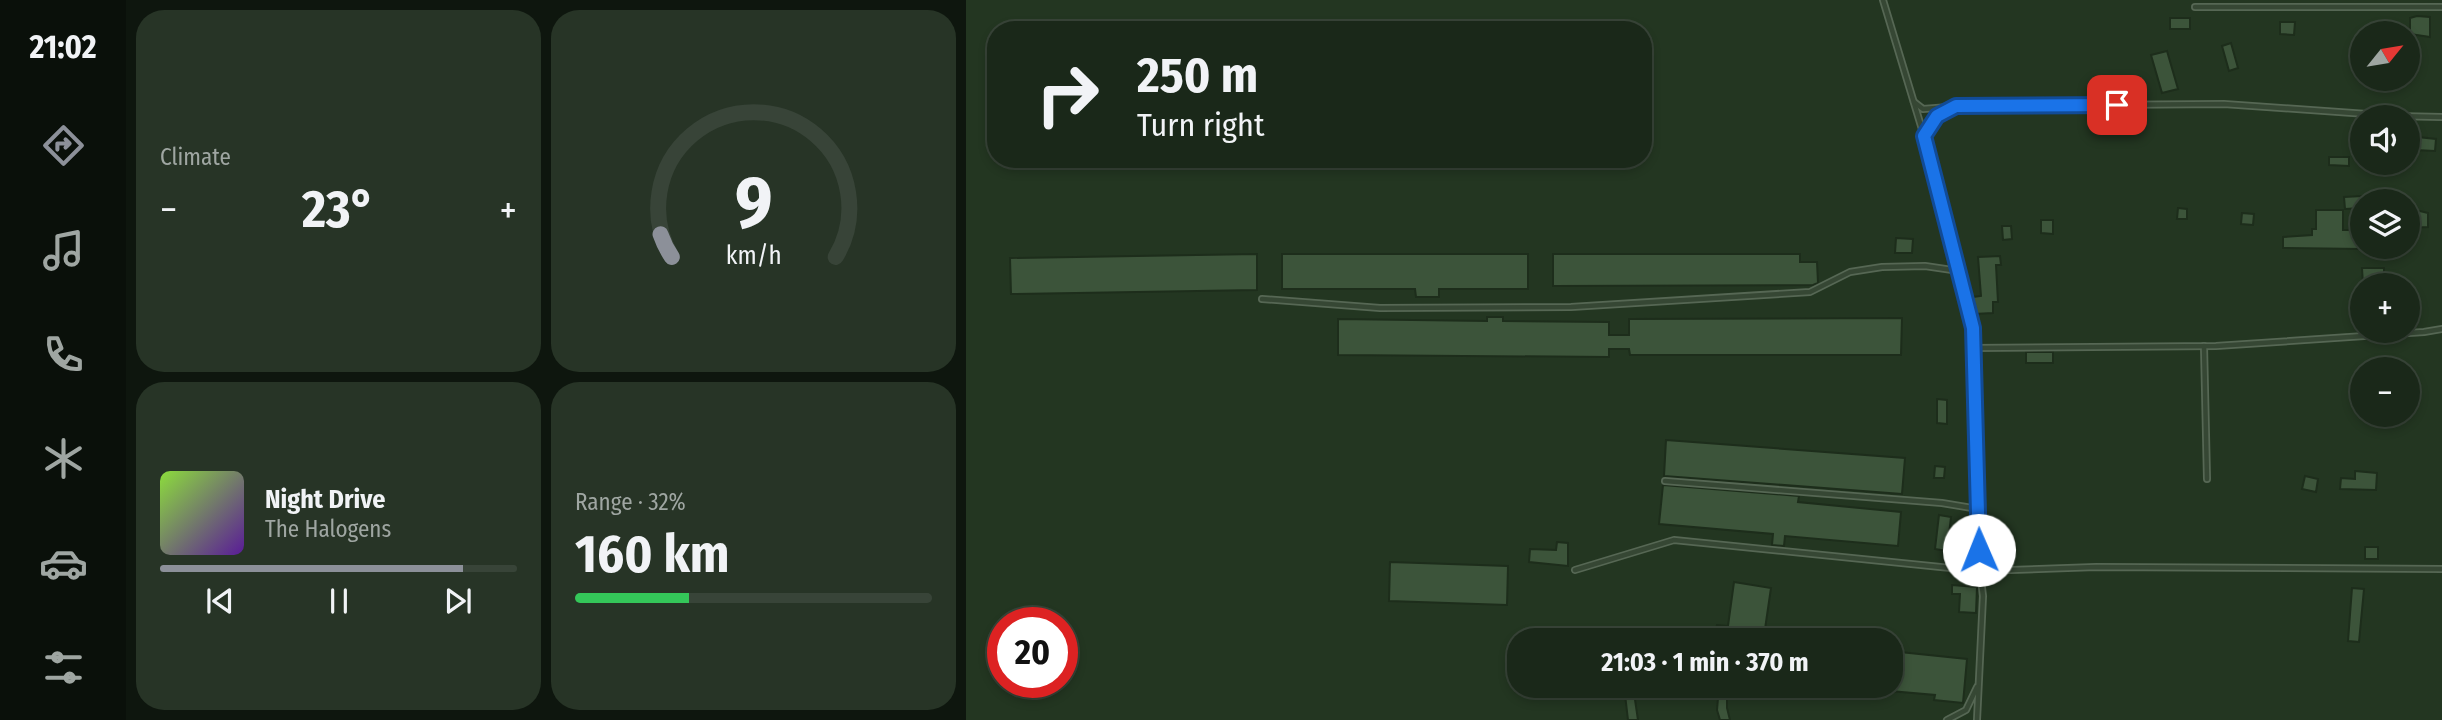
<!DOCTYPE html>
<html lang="en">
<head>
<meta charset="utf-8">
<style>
  body { margin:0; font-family:"Fira Sans Condensed",sans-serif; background:#273426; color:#f1f3f6; height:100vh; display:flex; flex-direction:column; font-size:26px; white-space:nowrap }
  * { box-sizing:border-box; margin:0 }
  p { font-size:23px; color:#9fa6a2 }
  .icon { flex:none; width:38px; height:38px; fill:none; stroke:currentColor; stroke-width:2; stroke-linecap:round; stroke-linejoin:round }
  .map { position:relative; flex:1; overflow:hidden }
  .sheet { display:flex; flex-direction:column; gap:10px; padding:10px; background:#0e160e; width:840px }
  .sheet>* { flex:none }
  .top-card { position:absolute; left:21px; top:21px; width:665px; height:147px; border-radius:28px; box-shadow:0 4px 10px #0003,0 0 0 2px #384438; background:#1a2819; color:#f1f3f6; overflow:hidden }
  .needle { width:46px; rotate:60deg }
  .buttons { position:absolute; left:1384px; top:21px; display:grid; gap:14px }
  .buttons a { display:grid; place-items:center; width:70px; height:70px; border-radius:50%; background:#1a2819; box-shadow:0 4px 10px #0003,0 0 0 2px #384438; font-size:35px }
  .speed { position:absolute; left:21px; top:607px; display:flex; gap:14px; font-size:35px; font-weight:700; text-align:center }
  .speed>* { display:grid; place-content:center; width:91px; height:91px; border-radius:50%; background:#1a2819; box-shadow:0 4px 10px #0003,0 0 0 2px #384438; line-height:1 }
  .speed .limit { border:10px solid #d22; background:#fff; color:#111 }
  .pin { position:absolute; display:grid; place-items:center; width:60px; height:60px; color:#fff; margin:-30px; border-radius:14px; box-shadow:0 4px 10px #0006 }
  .me { position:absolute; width:77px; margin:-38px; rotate:359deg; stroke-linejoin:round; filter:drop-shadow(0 0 5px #0008) }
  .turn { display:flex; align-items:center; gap:24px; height:147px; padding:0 35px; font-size:32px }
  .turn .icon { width:91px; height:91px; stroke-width:2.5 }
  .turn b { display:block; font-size:49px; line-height:60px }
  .big { font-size:52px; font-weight:700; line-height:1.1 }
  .sheet .widget { flex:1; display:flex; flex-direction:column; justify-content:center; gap:10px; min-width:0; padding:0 24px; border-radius:28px; background:#273426 }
  .sheet .dial { align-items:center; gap:0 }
  .dial svg { height:182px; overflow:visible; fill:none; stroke:#384438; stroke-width:7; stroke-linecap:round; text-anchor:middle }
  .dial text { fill:#f1f3f6; stroke:none }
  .song { display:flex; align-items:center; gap:21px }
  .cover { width:84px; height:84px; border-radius:10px; background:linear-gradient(135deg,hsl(90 70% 55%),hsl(270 70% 35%)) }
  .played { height:7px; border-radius:4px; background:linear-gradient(90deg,#8c9099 85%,#384438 85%) }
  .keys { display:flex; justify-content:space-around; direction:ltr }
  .heat { display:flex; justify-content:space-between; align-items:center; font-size:38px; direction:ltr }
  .charge { height:10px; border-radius:5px; background:linear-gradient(90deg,#34c759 32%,#384438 0) }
  .sheet .tiles { flex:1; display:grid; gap:10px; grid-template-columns:repeat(2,1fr) }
  .trip { position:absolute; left:541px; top:628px; width:396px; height:70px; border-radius:28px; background:#1a2819; box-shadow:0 4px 10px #0003,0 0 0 2px #384438; font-weight:700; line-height:70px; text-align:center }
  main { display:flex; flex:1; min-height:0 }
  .tabs { display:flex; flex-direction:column; width:126px; justify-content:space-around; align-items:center; background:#0a100a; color:#9fa6a2 }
  .tabs .icon { width:49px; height:49px }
  .tabs .current { color:#8c9099 }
  .tabs b { font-size:32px; color:#f1f3f6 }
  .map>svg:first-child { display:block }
</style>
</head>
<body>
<main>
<nav class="tabs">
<b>21:02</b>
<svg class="icon current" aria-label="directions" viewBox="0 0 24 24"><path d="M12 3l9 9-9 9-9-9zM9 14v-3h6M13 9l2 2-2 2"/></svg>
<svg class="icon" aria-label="music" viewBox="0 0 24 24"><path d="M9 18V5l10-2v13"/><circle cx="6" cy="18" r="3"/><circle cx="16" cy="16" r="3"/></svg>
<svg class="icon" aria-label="phone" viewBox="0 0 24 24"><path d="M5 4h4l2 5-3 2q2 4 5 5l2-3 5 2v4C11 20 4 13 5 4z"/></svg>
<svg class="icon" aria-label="climate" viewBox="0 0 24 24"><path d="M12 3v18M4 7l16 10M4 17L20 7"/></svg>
<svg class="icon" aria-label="car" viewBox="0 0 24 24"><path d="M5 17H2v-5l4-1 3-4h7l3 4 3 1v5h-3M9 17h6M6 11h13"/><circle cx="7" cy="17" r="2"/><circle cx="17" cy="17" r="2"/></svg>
<svg class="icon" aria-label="filters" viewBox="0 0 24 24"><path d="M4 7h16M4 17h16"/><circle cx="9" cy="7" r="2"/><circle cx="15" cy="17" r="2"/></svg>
</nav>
<section class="sheet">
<div class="tiles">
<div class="widget"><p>Climate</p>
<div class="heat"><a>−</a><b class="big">23°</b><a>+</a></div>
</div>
<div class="widget dial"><svg viewBox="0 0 100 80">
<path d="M14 69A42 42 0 1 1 86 69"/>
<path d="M14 69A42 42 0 0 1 9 59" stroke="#8c9099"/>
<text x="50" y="56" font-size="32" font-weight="700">9</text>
<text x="50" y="72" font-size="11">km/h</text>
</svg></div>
<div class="widget">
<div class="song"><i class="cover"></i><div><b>Night Drive</b><p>The Halogens</p></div></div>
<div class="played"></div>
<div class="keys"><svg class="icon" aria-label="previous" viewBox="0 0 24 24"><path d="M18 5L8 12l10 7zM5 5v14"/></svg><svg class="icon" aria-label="pause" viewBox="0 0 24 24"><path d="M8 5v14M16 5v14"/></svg><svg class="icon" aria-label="next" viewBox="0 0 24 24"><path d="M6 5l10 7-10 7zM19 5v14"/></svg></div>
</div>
<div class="widget"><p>Range · 32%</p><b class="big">160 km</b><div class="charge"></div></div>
</div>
</section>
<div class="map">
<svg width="1476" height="720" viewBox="0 0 1476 720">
  <rect width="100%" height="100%" fill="#233621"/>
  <g fill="#3c543a" stroke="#1d2d1b" stroke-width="2">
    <polygon points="1451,16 1464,17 1464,37 1444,34 1444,18"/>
    <rect x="1204" y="18" width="20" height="11"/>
    <polygon points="1314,22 1329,22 1328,35 1314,34"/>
    <polygon points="1265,43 1272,68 1263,71 1256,46"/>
    <polygon points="1201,51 1212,89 1196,93 1185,55"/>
    <polygon points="1442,136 1470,139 1469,151 1449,150 1450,147 1442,146"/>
    <polygon points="1363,157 1383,157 1383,166 1363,165"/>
    <polygon points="1396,196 1396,208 1379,209 1378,197"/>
    <polygon points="1212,208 1221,209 1221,219 1211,219"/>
    <polygon points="1350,210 1377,210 1377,230 1396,230 1396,249 1317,248 1317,237 1346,235 1346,229 1350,229"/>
    <polygon points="1454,211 1462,213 1462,227 1442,228 1442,212"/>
    <polygon points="1276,213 1288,214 1287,225 1275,224"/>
    <polygon points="1075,220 1087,220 1087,234 1075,233"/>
    <polygon points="1036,226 1045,226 1046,239 1037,240"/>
    <polygon points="930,238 947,239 946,253 929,253"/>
    <polygon points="291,254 291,290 45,294 44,258"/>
    <polygon points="316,254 562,254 562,289 473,289 473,297 450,297 449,289 316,289"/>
    <polygon points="587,254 834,254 834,262 851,262 852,283 847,285 587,286"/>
    <polygon points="1034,256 1035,265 1030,265 1032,302 1027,302 1027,313 1008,314 1007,297 1015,296 1012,257"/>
    <polygon points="1396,268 1418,268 1418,285 1397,285"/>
    <polygon points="521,317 537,317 537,321 643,322 643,335 663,335 663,319 936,318 935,355 664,355 663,349 643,349 643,357 372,355 372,319 521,321"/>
    <rect x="1060" y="352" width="27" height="11"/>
    <polygon points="971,399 981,400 981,424 971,423"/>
    <polygon points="700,440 939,458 936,494 698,476"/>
    <polygon points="969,466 979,467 978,478 968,478"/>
    <polygon points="1389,471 1411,473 1410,490 1374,489 1375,478 1389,479"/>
    <polygon points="1339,476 1352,479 1350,492 1336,489"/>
    <polygon points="697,485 833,496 832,502 935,512 932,546 819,536 818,546 806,545 807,534 693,524"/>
    <polygon points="973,515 985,517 981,551 969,549"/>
    <polygon points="591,542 602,543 602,566 563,562 564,549 590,550"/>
    <rect x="1399" y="547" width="13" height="12"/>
    <polygon points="424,562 542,566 541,605 423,601"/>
    <polygon points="768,582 805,588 799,629 804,629 803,640 749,640 751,625 762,626"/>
    <polygon points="986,585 1011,587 1010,613 993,612 994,594 986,594"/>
    <polygon points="1386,588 1398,589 1393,642 1382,641"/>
    <polygon points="924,651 1001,659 997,703 968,700 969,695 924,691"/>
    <polygon points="658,686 667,686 672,720 662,720"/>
    <polygon points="753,686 761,686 761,708 764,720 754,720 751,710"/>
    <polygon points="842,686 869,686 868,695 841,691"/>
  </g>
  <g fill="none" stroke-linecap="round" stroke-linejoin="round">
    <defs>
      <g id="lane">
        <polyline points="917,0 958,136 1007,328 1014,571 1130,567 1476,569"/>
        <polyline points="1229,7 1476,7"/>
        <polyline points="948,102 957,109 983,107"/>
        <polyline points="958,135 971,116 990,106 1258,104 1429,116 1476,117"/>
        <polyline points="296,299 414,308 605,307 844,292 884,272 916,267 959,266 993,271"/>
        <polyline points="1238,346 1241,479"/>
        <polyline points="1008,348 1250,346 1458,332 1476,329"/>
        <polyline points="699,481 976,503 1012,509"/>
        <polyline points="609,570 708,540 1014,571 1017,596 1011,720"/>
        <polyline points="981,720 1000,710 1011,687"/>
      </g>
    </defs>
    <use href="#lane" stroke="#566754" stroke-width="8"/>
    <use href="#lane" stroke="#364734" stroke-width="4.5"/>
  </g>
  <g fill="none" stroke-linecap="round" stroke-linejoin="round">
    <defs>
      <polyline id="route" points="1013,550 1007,328 958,136 971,116 990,106 1151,105"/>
    </defs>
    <use href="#route" stroke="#114b97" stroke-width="18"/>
    <use href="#route" stroke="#1a73e8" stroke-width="12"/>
  </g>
</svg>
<div class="buttons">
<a><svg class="needle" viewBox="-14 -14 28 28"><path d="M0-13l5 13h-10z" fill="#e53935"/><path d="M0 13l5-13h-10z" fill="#9fa6a2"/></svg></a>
<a><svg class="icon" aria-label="sound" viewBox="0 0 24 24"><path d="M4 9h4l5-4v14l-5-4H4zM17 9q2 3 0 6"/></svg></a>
<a><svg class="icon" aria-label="layers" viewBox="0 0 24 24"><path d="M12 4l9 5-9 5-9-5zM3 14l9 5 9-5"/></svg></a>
<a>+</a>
<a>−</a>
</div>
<div class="speed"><div class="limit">20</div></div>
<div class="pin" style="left:1151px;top:105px;background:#d93025"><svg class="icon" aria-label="arrive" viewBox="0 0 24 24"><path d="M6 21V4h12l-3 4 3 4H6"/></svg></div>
<svg class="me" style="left:1013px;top:550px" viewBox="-20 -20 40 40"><circle r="19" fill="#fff"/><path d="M0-13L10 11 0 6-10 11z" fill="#1a73e8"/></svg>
<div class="trip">21:03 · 1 min · 370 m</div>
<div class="top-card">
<div class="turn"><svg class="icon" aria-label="right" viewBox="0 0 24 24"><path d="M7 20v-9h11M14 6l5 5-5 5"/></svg><div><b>250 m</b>Turn right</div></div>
</div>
</div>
</main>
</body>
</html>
